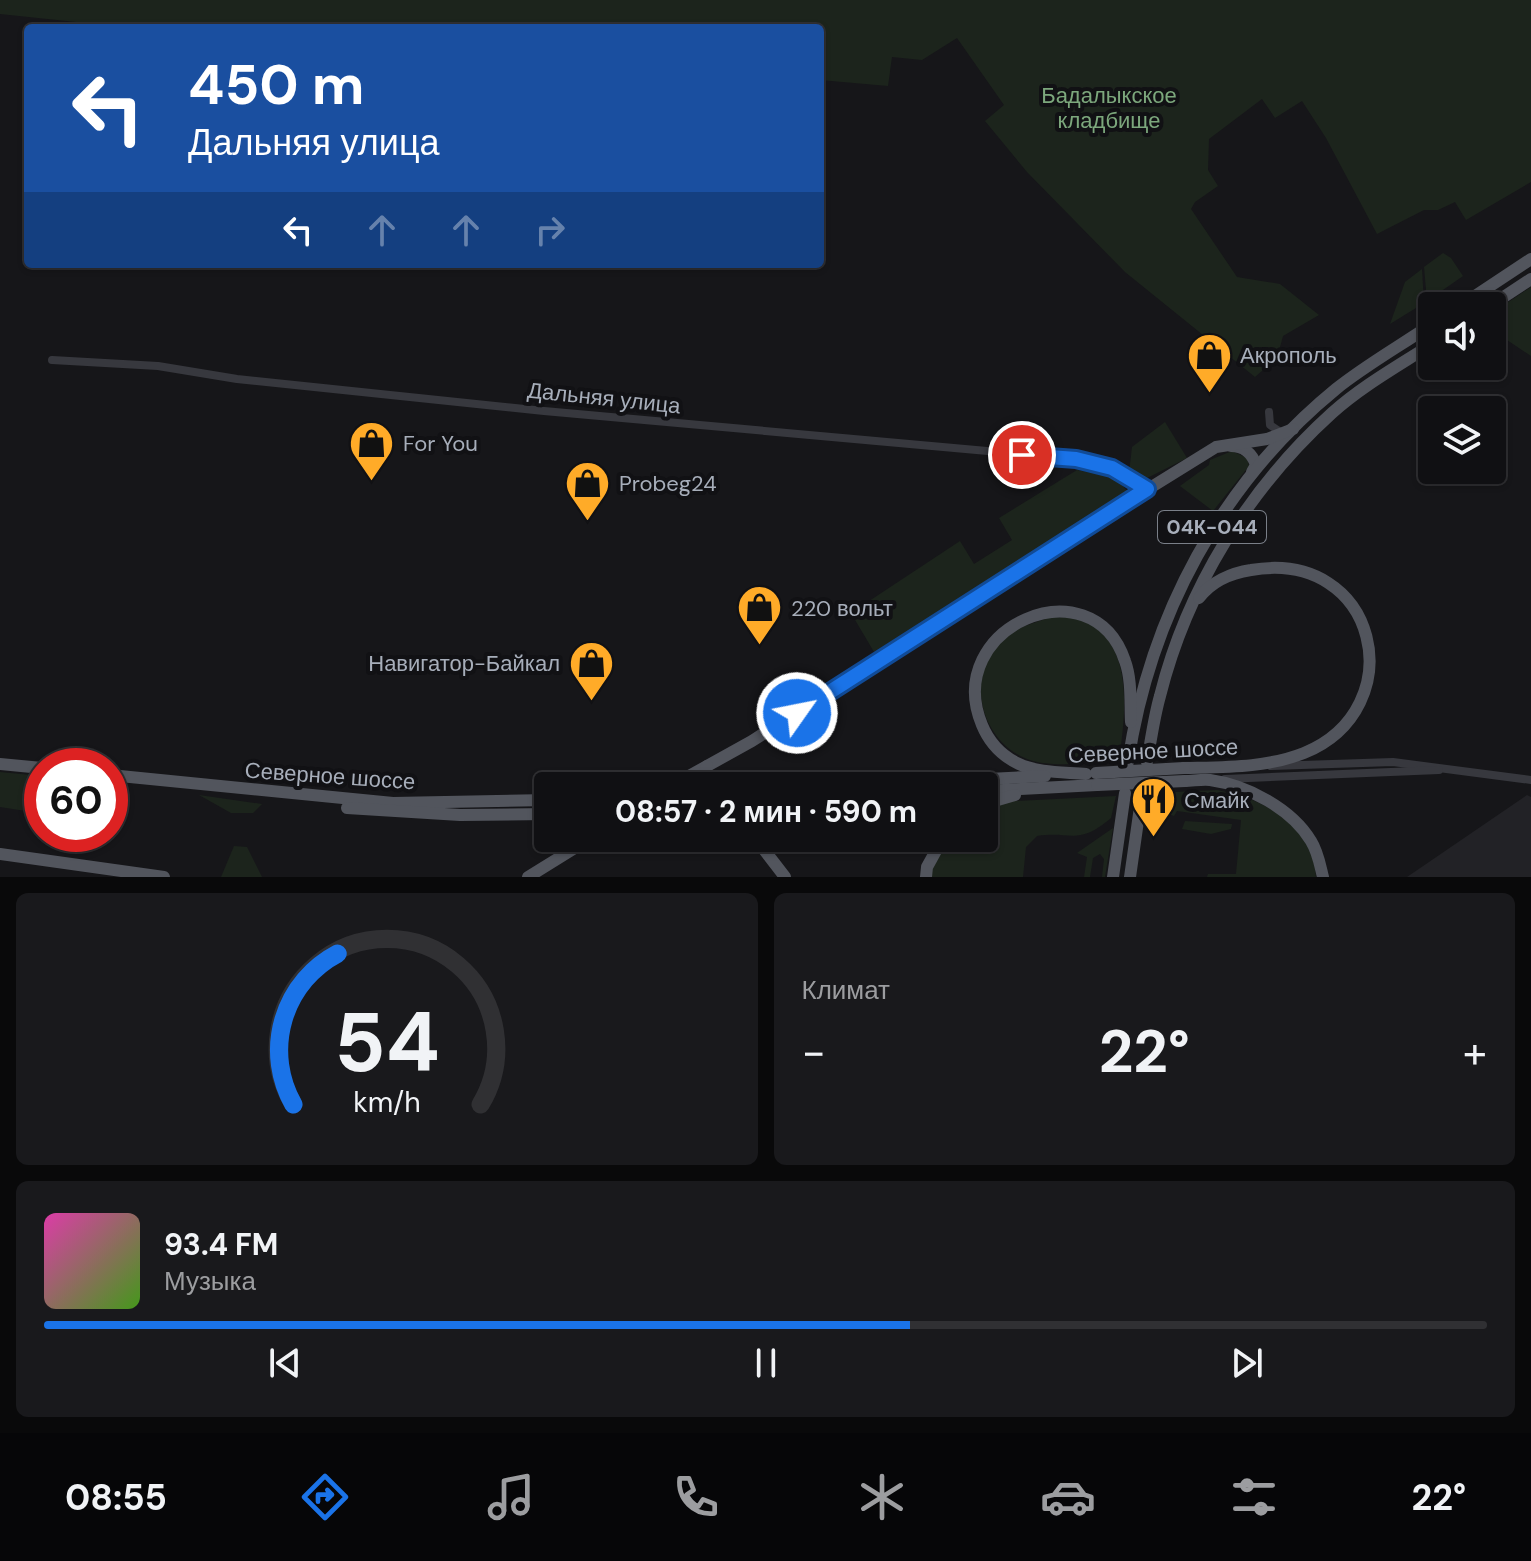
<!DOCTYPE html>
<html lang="ru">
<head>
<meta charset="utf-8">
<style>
  body { margin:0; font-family:"DM Sans",sans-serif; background:#19191c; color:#f1f3f6; height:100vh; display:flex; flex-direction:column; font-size:30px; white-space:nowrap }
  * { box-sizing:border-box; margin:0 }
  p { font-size:26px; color:#9c9da0 }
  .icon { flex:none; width:44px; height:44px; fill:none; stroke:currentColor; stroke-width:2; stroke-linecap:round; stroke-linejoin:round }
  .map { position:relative; height:877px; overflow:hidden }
  .panel { display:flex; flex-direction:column; gap:16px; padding:16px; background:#09090a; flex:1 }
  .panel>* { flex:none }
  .top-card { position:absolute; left:24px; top:24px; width:800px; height:244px; border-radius:8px; box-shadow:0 2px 6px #0004,0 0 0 2px #303033; background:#1a4fa0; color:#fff; overflow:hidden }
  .buttons { position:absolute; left:1418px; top:292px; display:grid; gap:16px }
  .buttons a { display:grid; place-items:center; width:88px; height:88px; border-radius:8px; background:#101013; box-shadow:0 2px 6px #0004,0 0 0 2px #303033; font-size:40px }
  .speed { position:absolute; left:24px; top:748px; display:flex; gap:16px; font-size:40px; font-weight:700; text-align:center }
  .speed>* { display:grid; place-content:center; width:104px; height:104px; border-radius:50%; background:#101013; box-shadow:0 2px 6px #0004,0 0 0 2px #303033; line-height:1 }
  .speed .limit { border:12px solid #d22; background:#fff; color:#111 }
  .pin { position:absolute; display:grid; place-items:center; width:68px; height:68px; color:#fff; margin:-34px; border:4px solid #fff; border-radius:50%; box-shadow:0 2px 8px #0007 }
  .me { position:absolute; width:88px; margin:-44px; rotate:57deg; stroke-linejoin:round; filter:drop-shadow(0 0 6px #0008) }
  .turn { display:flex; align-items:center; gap:28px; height:168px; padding:0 32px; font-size:36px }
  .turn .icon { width:104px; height:104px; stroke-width:2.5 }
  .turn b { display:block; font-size:56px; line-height:68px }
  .lanes { display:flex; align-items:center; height:76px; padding:0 32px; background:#0003; justify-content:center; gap:40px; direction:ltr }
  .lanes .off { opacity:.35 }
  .big { font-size:60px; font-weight:700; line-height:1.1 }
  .panel .widget { flex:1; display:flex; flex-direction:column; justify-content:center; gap:12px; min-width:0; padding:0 28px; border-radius:12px; background:#19191c }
  .panel .dial { align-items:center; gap:0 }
  .dial svg { height:208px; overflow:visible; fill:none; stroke:#303033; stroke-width:7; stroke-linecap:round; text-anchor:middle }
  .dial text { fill:#f1f3f6; stroke:none }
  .song { display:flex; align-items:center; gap:24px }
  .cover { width:96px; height:96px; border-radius:12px; background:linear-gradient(135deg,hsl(320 70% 55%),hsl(100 70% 35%)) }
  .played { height:8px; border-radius:4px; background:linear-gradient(90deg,#1a73e8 60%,#303033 60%) }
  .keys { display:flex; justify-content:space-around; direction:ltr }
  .heat { display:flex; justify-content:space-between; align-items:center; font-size:44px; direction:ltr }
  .panel .tiles { flex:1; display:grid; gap:16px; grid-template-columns:1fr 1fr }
  .widget:last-child { grid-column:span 2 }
  .trip { position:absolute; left:534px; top:772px; width:464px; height:80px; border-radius:8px; background:#101013; box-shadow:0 2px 6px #0004,0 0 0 2px #303033; font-weight:700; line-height:80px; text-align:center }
  .tab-bar { display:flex; height:128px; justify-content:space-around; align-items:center; background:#060608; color:#9c9da0 }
  .tab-bar .icon { width:56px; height:56px }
  .tab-bar .active { color:#1a73e8 }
  .tab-bar b { font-size:36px; color:#f1f3f6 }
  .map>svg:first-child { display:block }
</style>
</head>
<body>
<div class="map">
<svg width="1531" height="877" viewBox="0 0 1531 877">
  <rect width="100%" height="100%" fill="#161619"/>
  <polygon fill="#222226" points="1527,795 1531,797 1531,877 1407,877"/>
  <g fill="#1c241c">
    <polygon points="0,0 1531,0 1531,182 1466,220 1455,202 1438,210 1424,210 1377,234 1326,138 1302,101 1275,118 1262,99 1209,139 1208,170 1218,186 1195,202 1191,209 1237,277 1280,284 1319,315 1283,336 1277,358 1255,377 1125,272 1027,172 985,121 1004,105 957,38 922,60 892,57 888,86 820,80 820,28 133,28 0,14"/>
    <polygon points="1443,253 1451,258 1463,276 1427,301 1424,267"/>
    <polygon points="1422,269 1424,303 1390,324 1405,282"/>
    <polygon points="1531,287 1531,356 1492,330 1492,313"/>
    <polygon points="1165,422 1187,458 1143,480 1129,473 1132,447"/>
    <polygon points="1232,451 1247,458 1249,466 1213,511 1180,486 1209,465 1210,460"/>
    <polygon points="1077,470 1116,478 1129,493 874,652 851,613 960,541 974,564 1012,540 999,518"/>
    <path d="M1051,617C1061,618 1073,616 1082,620C1136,643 1125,715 1119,761C1091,762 1054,769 1027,759C981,741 964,677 1001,641C1014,628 1034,623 1051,617Z"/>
    <polygon points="0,772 31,775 32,812 0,807"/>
    <path d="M1217,790C1263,798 1313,825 1316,877H1207L1208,874H1236L1241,820L1177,811L1174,816L1153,808V793Z"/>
    <polygon points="199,795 262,804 253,813 231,813"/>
    <path d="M1116,796L1111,818C1078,846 1072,831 1037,836L1026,847L1023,877H931L932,868L947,838H984V809L1014,801Z"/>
    <polygon points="1185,821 1232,824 1231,829 1211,834 1182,829"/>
    <polygon points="1113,828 1105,877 1102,877 1104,859 1100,854 1093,858 1090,877 1084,877 1087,857 1077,853"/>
    <polygon points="234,846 247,847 262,877 221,877"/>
  </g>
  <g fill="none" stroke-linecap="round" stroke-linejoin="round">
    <g stroke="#37383e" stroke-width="8">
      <polyline points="52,360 158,366 237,379 544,411 1076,459 1112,468 1147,489"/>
      <polyline points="1269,412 1270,425 1282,433"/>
      <polyline points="1271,766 1393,762 1531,780"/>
      <polyline points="1225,779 1439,770"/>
    </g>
    <g stroke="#52555d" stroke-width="12">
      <polyline points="1460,306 1531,259"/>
      <polyline points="1490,306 1531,279"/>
      <path d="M1231,446C1243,446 1252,453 1256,465L1252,472"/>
      <path d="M1128,762C1150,616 1221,483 1336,389C1366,365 1400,346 1432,324"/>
      <path d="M1147,762C1151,740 1154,717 1160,696C1187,588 1249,488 1332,413C1362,386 1398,366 1432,344"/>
      <polyline points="0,764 42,768"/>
      <path d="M1184,768C1225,767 1266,768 1304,753C1414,708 1378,548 1251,570C1231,573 1211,582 1199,598"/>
      <path d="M1086,774C1064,772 1038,773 1019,764C1002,756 989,742 982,725C941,627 1092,562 1125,661C1132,680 1130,703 1131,722"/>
      <polyline points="110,775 393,803 548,800"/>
      <path d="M1185,781C1193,781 1202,779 1210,780C1247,785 1292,809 1311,841C1318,852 1320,865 1323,877"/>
      <polyline points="671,786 752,741 1003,579 1216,447 1267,439 1293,429"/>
      <polyline points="704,786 702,782 707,766"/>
      <polyline points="851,786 1045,776"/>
      <polyline points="984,791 1097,785"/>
      <polyline points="984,804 1015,795"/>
      <polyline points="347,808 460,815 548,814"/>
      <polyline points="755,838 785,877"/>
      <polyline points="0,854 164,877"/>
      <polyline points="528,877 591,838"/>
      <polyline points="926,877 927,867 943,838"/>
      <polyline points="1113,877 1125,793"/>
      <polyline points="1130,877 1142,793"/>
    </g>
    <g stroke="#52555d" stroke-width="12">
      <polyline points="1096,773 1184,768"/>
      <polyline points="1097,785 1185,781"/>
    </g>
  </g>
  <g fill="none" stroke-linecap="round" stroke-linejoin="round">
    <defs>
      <polyline id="route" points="797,713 1147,489 1112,468 1076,459 1022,455"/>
    </defs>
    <use href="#route" stroke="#114b97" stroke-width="20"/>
    <use href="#route" stroke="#1a73e8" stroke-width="14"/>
  </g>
  <defs>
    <symbol id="shop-pin" viewBox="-11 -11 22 30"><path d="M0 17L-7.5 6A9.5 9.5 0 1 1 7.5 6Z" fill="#ffab28" stroke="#111114"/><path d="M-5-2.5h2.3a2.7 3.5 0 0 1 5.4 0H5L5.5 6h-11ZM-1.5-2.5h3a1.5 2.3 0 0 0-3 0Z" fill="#111"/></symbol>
    <symbol id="restaurant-pin" viewBox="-11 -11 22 30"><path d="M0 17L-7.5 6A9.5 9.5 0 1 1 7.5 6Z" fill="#ffab28" stroke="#111114"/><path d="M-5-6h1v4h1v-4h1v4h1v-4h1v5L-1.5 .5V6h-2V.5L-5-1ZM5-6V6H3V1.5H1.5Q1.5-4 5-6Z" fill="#111"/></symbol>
  </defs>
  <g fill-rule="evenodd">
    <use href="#shop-pin" x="1184" y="330" width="51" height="69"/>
    <use href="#shop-pin" x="346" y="418" width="51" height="69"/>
    <use href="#shop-pin" x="562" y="458" width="51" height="69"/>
    <use href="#shop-pin" x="734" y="582" width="51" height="69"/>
    <use href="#shop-pin" x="566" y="638" width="51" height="69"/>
    <use href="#restaurant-pin" x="1128" y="774" width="51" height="69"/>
  </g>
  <g text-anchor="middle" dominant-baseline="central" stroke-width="8" stroke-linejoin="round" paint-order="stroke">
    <rect fill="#111114" stroke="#7a7f88" stroke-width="2" x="1158" y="511" width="108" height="32" rx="6"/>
    <g font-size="20" font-weight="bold" fill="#a7aeba">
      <text x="1212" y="527">04К-044</text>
    </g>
    <g font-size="22" fill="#7ca77c" stroke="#111114">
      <text x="1109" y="95">Бадалыкское<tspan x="1109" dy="25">кладбище</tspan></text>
    </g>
    <g font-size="22" fill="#a7aeba" stroke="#111114" text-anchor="start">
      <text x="1240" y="355">Акрополь</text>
      <text x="403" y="443">For You</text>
      <text x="619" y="483">Probeg24</text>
      <text x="791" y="608">220 вольт</text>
      <text x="560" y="663" text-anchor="end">Навигатор-Байкал</text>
      <text x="1184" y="800">Смайк</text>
    </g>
    <g font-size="22" fill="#a7aeba" stroke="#111114">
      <text transform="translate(604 398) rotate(6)">Дальняя улица</text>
      <text transform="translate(1153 751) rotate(-3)">Северное шоссе</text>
      <text transform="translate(330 776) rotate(4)">Северное шоссе</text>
    </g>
  </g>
</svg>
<div class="buttons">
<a><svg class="icon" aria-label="sound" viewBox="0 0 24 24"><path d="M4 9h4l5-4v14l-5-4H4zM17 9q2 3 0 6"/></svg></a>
<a><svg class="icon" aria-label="layers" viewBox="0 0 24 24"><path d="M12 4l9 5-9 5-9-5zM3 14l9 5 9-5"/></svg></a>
</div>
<div class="speed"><div class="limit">60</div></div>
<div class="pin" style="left:1022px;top:455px;background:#d93025"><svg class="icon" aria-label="arrive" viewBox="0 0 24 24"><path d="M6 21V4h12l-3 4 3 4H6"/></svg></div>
<svg class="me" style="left:797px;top:713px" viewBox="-20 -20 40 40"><circle r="17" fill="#1a73e8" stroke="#fff" stroke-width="3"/><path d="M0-11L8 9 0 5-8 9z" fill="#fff"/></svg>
<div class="trip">08:57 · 2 мин · 590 m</div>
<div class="top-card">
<div class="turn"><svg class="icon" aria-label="left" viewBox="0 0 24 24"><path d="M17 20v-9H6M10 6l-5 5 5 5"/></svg><div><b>450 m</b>Дальняя улица</div></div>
<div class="lanes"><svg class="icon" aria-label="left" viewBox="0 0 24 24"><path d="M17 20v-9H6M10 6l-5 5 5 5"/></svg><svg class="icon off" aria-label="ahead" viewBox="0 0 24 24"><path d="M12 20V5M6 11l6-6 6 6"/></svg><svg class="icon off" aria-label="ahead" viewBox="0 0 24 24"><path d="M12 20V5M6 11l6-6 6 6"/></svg><svg class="icon off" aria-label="right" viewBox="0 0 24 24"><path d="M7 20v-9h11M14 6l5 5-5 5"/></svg></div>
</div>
</div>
<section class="panel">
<div class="tiles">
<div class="widget dial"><svg viewBox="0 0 100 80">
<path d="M14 69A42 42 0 1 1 86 69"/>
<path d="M14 69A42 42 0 0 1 31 11" stroke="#1a73e8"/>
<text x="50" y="56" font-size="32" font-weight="700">54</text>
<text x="50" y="72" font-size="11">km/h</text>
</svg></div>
<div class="widget"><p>Климат</p>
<div class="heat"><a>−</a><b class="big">22°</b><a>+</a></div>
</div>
<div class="widget">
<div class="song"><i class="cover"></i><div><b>93.4 FM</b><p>Музыка</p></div></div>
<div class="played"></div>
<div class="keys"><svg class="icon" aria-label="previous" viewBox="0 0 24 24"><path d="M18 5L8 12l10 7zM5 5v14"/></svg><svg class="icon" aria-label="pause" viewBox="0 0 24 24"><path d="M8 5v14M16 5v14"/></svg><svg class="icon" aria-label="next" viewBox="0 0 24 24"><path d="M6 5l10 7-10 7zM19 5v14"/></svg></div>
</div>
</div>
</section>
<nav class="tab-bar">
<b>08:55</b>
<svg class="icon active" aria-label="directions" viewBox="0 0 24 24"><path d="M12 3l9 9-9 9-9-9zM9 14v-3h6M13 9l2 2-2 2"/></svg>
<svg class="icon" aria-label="music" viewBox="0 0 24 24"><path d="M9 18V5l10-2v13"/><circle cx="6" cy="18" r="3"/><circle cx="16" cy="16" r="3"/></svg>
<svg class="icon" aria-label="phone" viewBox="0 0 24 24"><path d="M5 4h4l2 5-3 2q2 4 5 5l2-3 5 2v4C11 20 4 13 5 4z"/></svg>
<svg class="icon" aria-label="climate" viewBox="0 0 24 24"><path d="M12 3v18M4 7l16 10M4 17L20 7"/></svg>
<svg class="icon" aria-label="car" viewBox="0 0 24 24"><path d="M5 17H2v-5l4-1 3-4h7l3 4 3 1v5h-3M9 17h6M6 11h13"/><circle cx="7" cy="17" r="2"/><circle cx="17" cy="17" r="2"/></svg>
<svg class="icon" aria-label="filters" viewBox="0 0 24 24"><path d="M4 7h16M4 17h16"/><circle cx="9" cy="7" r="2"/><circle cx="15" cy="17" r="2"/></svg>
<b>22°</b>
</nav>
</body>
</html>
